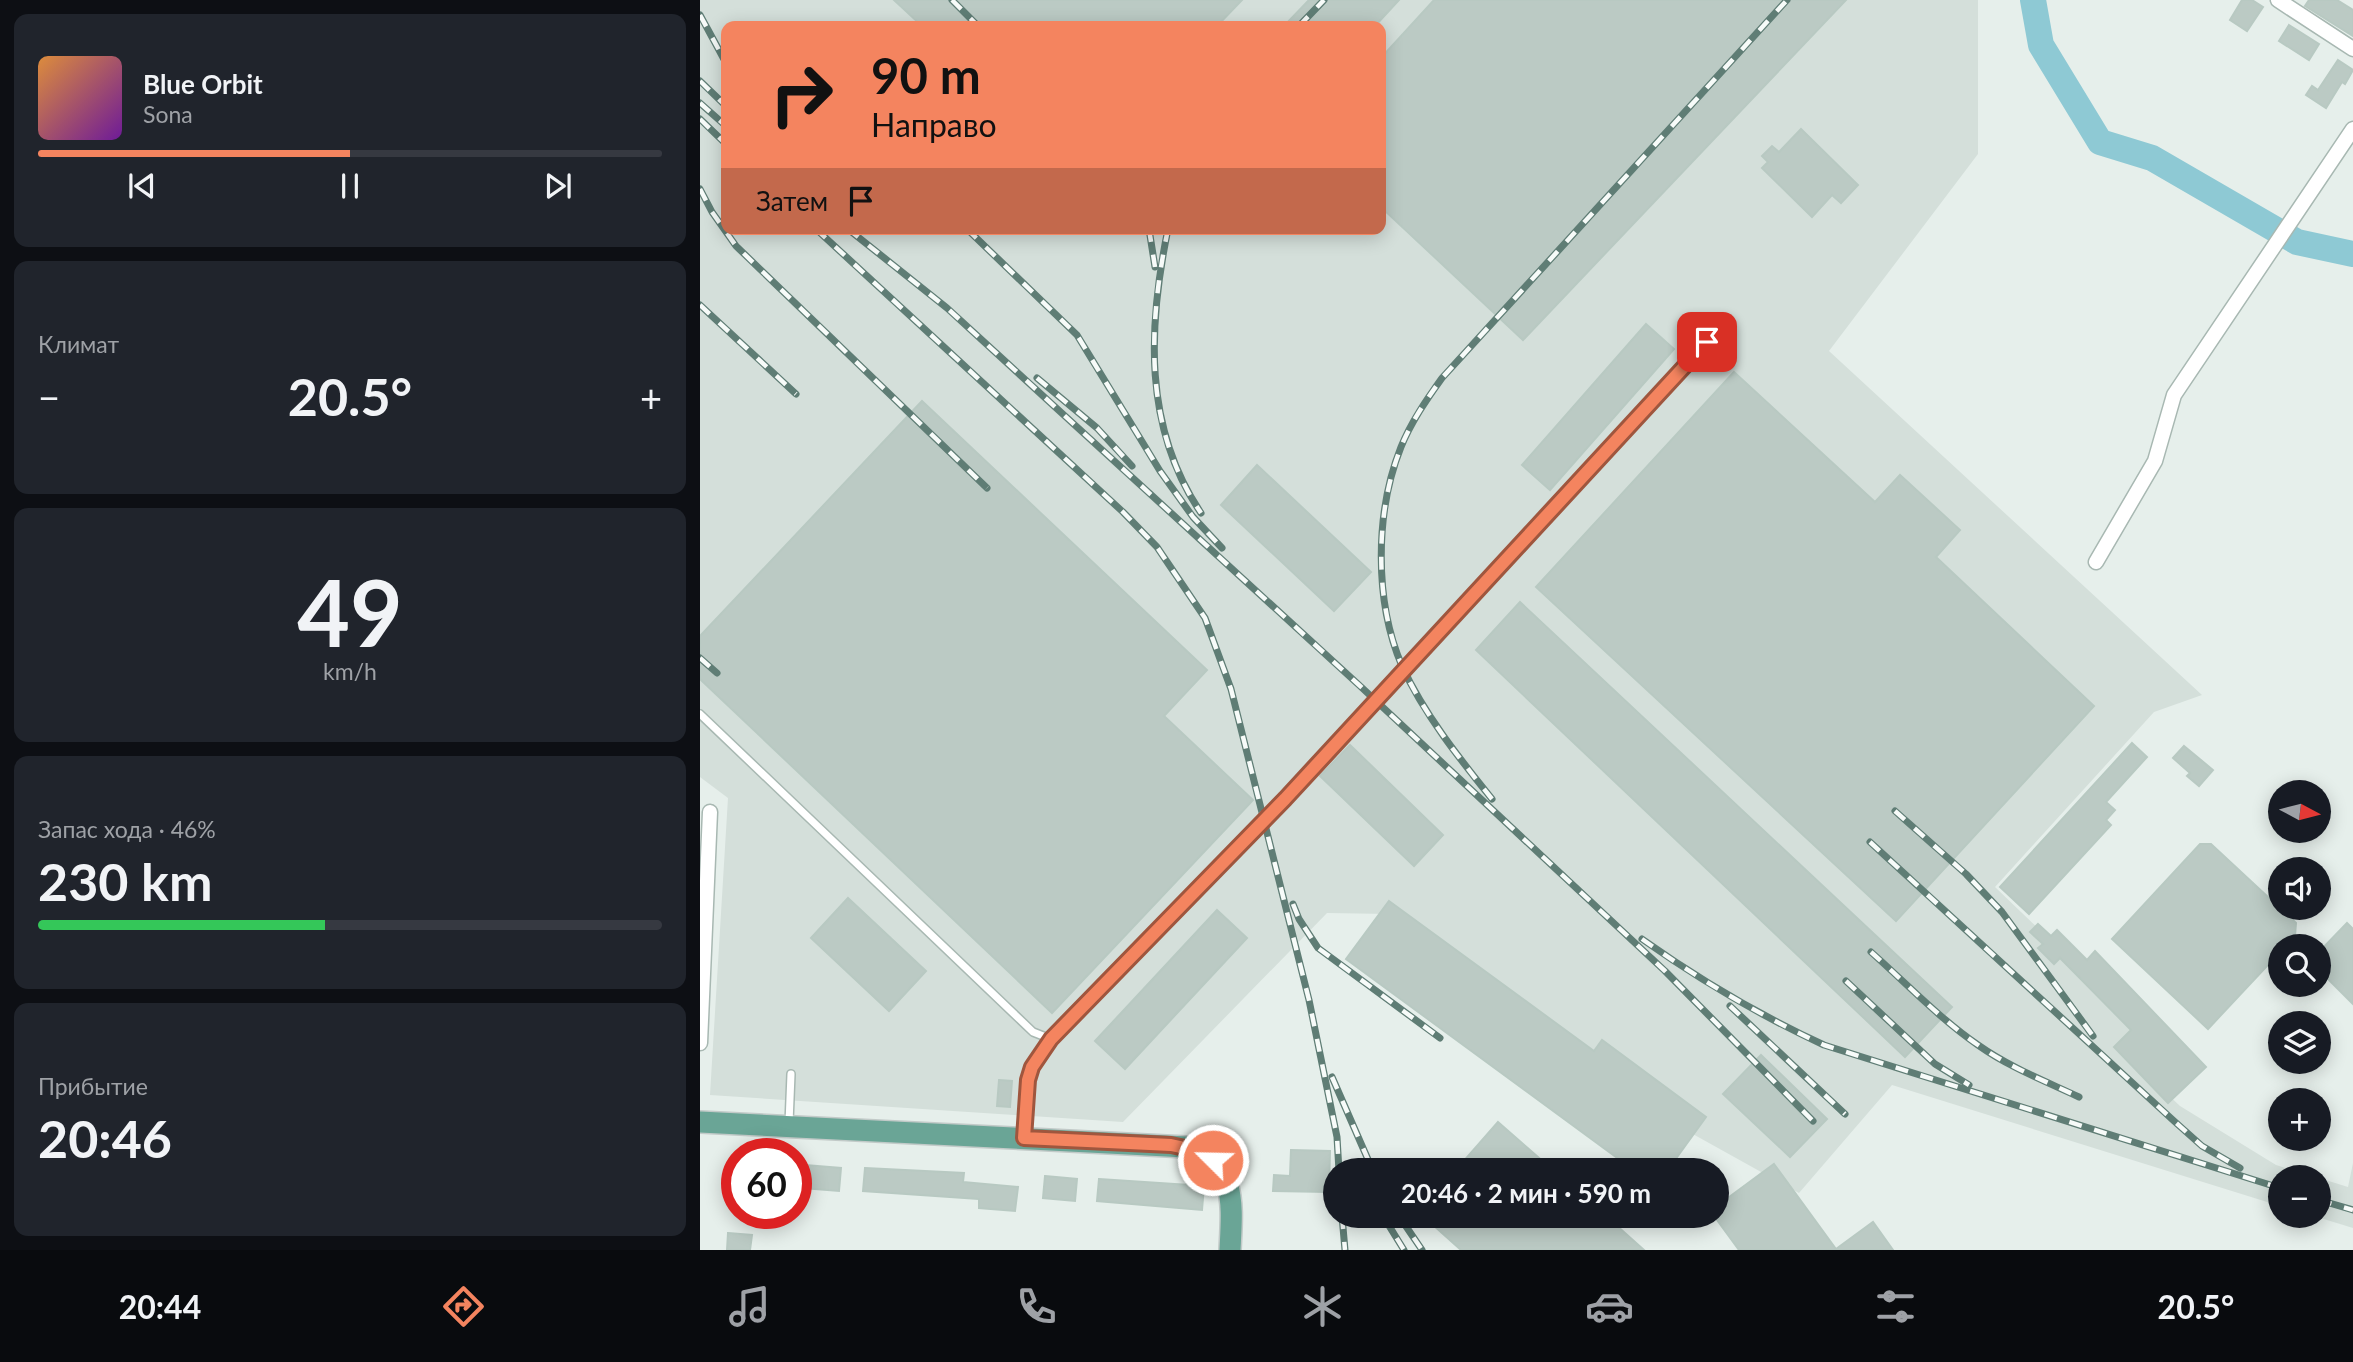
<!DOCTYPE html>
<html lang="ru">
<head>
<meta charset="utf-8">
<style>
  body { margin:0; font-family:Lato,sans-serif; background:#20242c; color:#f1f3f6; height:100vh; display:flex; flex-direction:column; font-size:26px; white-space:nowrap }
  * { box-sizing:border-box; margin:0 }
  p { font-size:23px; color:#9ea1a6 }
  .icon { flex:none; width:38px; height:38px; fill:none; stroke:currentColor; stroke-width:2; stroke-linecap:round; stroke-linejoin:round }
  .map { position:relative; flex:1; overflow:hidden }
  .side { display:flex; flex-direction:column; gap:14px; padding:14px; background:#0d0f14; width:700px }
  .side>* { flex:none }
  .banner { position:absolute; left:21px; top:21px; width:665px; height:214px; border-radius:14px; box-shadow:0 4px 18px #0003; background:#f4845f; color:#111; overflow:hidden }
  .needle { width:46px; rotate:97deg }
  .tools { position:absolute; left:1568px; top:780px; display:grid; gap:14px }
  .tools a { display:grid; place-items:center; width:63px; height:63px; border-radius:50%; background:#171b24; box-shadow:0 4px 18px #0003; font-size:35px }
  .speed { position:absolute; left:21px; top:1138px; display:flex; gap:14px; font-size:35px; font-weight:700; text-align:center }
  .speed>* { display:grid; place-content:center; width:91px; height:91px; border-radius:50%; background:#171b24; box-shadow:0 4px 18px #0003; line-height:1 }
  .speed .limit { border:10px solid #d22; background:#fff; color:#111 }
  .pin { position:absolute; display:grid; place-items:center; width:60px; height:60px; color:#fff; margin:-30px; border-radius:14px; box-shadow:0 4px 10px #0006 }
  .me { position:absolute; width:77px; margin:-38px; rotate:293deg; stroke-linejoin:round; filter:drop-shadow(0 0 5px #0008) }
  .turn { display:flex; align-items:center; gap:24px; height:147px; padding:0 35px; font-size:32px }
  .turn .icon { width:91px; height:91px; stroke-width:2.5 }
  .turn b { display:block; font-size:49px; line-height:60px }
  .then { display:flex; align-items:center; height:66px; padding:0 35px; background:#0003; gap:14px; font-size:26px }
  .big { font-size:52px; font-weight:700; line-height:1.1 }
  .side .widget { flex:1; display:flex; flex-direction:column; justify-content:center; gap:10px; min-width:0; padding:0 24px; border-radius:14px; background:#20242c }
  .side .dial { align-items:center; gap:0 }
  .dial b { font-size:91px; line-height:1 }
  .song { display:flex; align-items:center; gap:21px }
  .cover { width:84px; height:84px; border-radius:10px; background:linear-gradient(135deg,hsl(30 70% 55%),hsl(280 70% 35%)) }
  .played { height:7px; border-radius:4px; background:linear-gradient(90deg,#f4845f 50%,#363941 50%) }
  .keys { display:flex; justify-content:space-around; direction:ltr }
  .heat { display:flex; justify-content:space-between; align-items:center; font-size:38px; direction:ltr }
  .charge { height:10px; border-radius:5px; background:linear-gradient(90deg,#34c759 46%,#363941 0) }
  .trip { position:absolute; left:623px; top:1158px; width:406px; height:70px; border-radius:35px; background:#171b24; box-shadow:0 4px 18px #0003; font-weight:700; line-height:70px; text-align:center }
  .menu { display:flex; height:112px; justify-content:space-around; align-items:center; background:#090b0e; color:#9ea1a6 }
  .menu .icon { width:49px; height:49px }
  .menu .active { color:#f4845f }
  .menu b { font-size:32px; color:#f1f3f6 }
  main { display:flex; flex:1; min-height:0 }
  .map>svg:first-child { display:block }
</style>
</head>
<body>
<main>
<section class="side">
<div class="widget">
<div class="song"><i class="cover"></i><div><b>Blue Orbit</b><p>Sona</p></div></div>
<div class="played"></div>
<div class="keys"><svg class="icon" aria-label="previous" viewBox="0 0 24 24"><path d="M18 5L8 12l10 7zM5 5v14"/></svg><svg class="icon" aria-label="pause" viewBox="0 0 24 24"><path d="M8 5v14M16 5v14"/></svg><svg class="icon" aria-label="next" viewBox="0 0 24 24"><path d="M6 5l10 7-10 7zM19 5v14"/></svg></div>
</div>
<div class="widget"><p>Климат</p>
<div class="heat"><a>−</a><b class="big">20.5°</b><a>+</a></div>
</div>
<div class="widget dial"><b>49</b><p>km/h</p></div>
<div class="widget"><p>Запас хода · 46%</p><b class="big">230 km</b><div class="charge"></div></div>
<div class="widget"><p>Прибытие</p><b class="big">20:46</b></div>
</section>
<div class="map">
<svg width="1653" height="1250" viewBox="0 0 1653 1250">
  <rect width="100%" height="100%" fill="#e6efeb"/>
  <g fill="#d4dfda" fill-rule="evenodd">
    <path d="M0,0H1278V154L1129,351L1502,695L1454,712L1295,887L1440,1026L1445,1073L1480,1106L1576,1165L1619,1178H1580V1206L1192,1085L1099,1193L982,1128L689,914L627,913L423,1122L10,1095L28,798L0,777ZM26,26H681V229H26Z"/>
    <polygon points="1653,1163 1653,1228 1614,1216 1619,1216 1619,1178 1648,1187"/>
  </g>
  <g fill="none" stroke-linecap="round" stroke-linejoin="round">
    <polyline stroke="#8ec9d4" stroke-width="26" points="1333,0 1341,45 1400,142 1452,158 1597,242 1653,254"/>
  </g>
  <g fill="#bbcac4" stroke="#b8c9c2" stroke-width="2">
    <polygon points="194,0 542,0 517,26 222,26"/>
    <polygon points="609,0 699,0 675,26 584,26"/>
    <polygon points="734,0 1146,0 823,340 681,207 681,58"/>
    <polygon points="1542,0 1552,0 1563,7 1547,31 1530,20"/>
    <polygon points="1609,0 1637,0 1653,10 1653,36 1605,6"/>
    <polygon points="1589,25 1619,44 1609,60 1579,41"/>
    <polygon points="1638,60 1653,70 1645,84 1642,82 1626,108 1606,95 1612,86 1618,90"/>
    <polygon points="1101,129 1158,185 1141,203 1132,195 1112,217 1062,168 1068,162 1062,156 1072,146 1079,152"/>
    <polygon points="946,324 974,349 850,490 822,465"/>
    <polygon points="1034,372 1175,502 1200,475 1260,530 1236,557 1394,706 1196,921 836,587"/>
    <polygon points="222,401 507,670 464,716 553,800 352,1013 0,679 0,636"/>
    <polygon points="557,465 671,572 634,611 521,505"/>
    <polygon points="820,602 1252,1007 1205,1057 776,650"/>
    <polygon points="1432,743 1447,757 1406,802 1415,810 1406,820 1411,825 1329,914 1300,887"/>
    <polygon points="650,745 743,835 714,866 620,776"/>
    <polygon points="1484,746 1513,770 1499,786 1487,776 1490,773 1473,758"/>
    <polygon points="1500,844 1511,844 1596,923 1595,936 1585,947 1580,947 1580,952 1508,1029 1412,939"/>
    <polygon points="148,898 226,971 189,1011 111,938"/>
    <polygon points="689,901 894,1051 902,1040 1006,1117 967,1171 935,1171 646,959"/>
    <polygon points="517,910 547,938 425,1069 395,1041"/>
    <polygon points="1647,923 1653,929 1653,1004 1619,970 1619,952"/>
    <polygon points="1338,924 1351,936 1357,930 1387,960 1395,951 1506,1067 1468,1103 1414,1047 1431,1030 1360,958 1354,964 1338,948 1343,944 1330,932"/>
    <polygon points="1061,1055 1127,1119 1090,1157 1023,1094"/>
    <polygon points="299,1080 312,1081 310,1107 297,1106"/>
    <polygon points="798,1122 854,1171 755,1171"/>
    <polygon points="591,1150 630,1151 629,1192 573,1191 574,1175 590,1176"/>
    <polygon points="1074,1164 1136,1249 1173,1222 1193,1250 1039,1250 1017,1220 1017,1206"/>
    <polygon points="105,1165 141,1168 139,1191 103,1188"/>
    <polygon points="165,1168 264,1173 263,1182 318,1187 315,1211 279,1208 279,1199 163,1191"/>
    <polygon points="345,1176 377,1179 375,1201 343,1198"/>
    <polygon points="399,1179 504,1186 502,1210 397,1201"/>
    <polygon points="723,1216 906,1216 944,1250 761,1250"/>
    <polygon points="28,1233 52,1235 50,1250 27,1250"/>
  </g>
  <g fill="none" stroke-linecap="round" stroke-linejoin="round">
    <defs>
      <g id="lane">
        <polyline points="0,714 333,1032 351,1039 585,799 1026,321"/>
        <polyline points="89,1123 91,1074"/>
        <polyline points="324,1137 328,1080 332,1067 351,1039"/>
      </g>
      <g id="street">
        <polyline points="1578,0 1653,49"/>
        <polyline points="1396,562 1455,461 1474,395 1653,129"/>
        <polyline points="0,1043 10,812"/>
      </g>
      <path id="primary" d="M0,1122L486,1147C538,1161 532,1207 530,1250"/>
    </defs>
    <use href="#lane" stroke="#a8b8b2" stroke-width="10"/>
    <use href="#street" stroke="#a8b8b2" stroke-width="17"/>
    <use href="#primary" stroke="#c2cac8" stroke-width="24"/>
    <use href="#lane" stroke="#fff" stroke-width="7"/>
    <use href="#street" stroke="#fff" stroke-width="14"/>
    <use href="#primary" stroke="#6aa596" stroke-width="21"/>
    <defs>
      <g id="rail">
        <polyline points="252,0 278,26"/>
        <polyline points="0,15 26,63"/>
        <polyline points="599,26 624,0"/>
        <polyline points="0,81 26,106"/>
        <polyline points="0,103 26,126"/>
        <polyline points="0,119 26,144"/>
        <polyline points="0,189 12,212 36,246 287,488"/>
        <polyline points="116,229 423,512 457,547 505,618 531,689 609,1000 637,1137 639,1171"/>
        <polyline points="148,229 247,308 659,685 965,971 1113,1121"/>
        <polyline points="267,229 377,335 460,471 493,517 522,548"/>
        <polyline points="449,229 455,267"/>
        <path d="M468,229C448,326 443,427 501,513"/>
        <polyline points="0,305 96,394"/>
        <polyline points="337,378 397,428 432,466"/>
        <polyline points="0,658 17,673"/>
        <path d="M792,799C759,758 724,714 702,666C674,601 675,512 701,447C711,422 727,399 742,378L1087,0"/>
        <polyline points="1195,811 1266,874 1302,912 1393,1036"/>
        <polyline points="1170,842 1474,1121 1502,1146 1540,1168"/>
        <polyline points="593,904 599,919 618,948 740,1038"/>
        <path d="M942,939C1000,980 1059,1015 1124,1045L1580,1188"/>
        <path d="M1171,952C1206,983 1239,1018 1278,1045C1309,1067 1345,1081 1379,1097"/>
        <polyline points="1146,981 1235,1064 1269,1085"/>
        <polyline points="1030,1006 1145,1114"/>
        <polyline points="632,1077 673,1171"/>
        <polyline points="1619,1200 1653,1210"/>
        <polyline points="642,1216 645,1250"/>
        <polyline points="683,1216 704,1250"/>
        <polyline points="699,1216 722,1250"/>
      </g>
    </defs>
    <use href="#rail" stroke="#5f7d75" stroke-width="7"/>
    <use href="#rail" stroke="#f7fbf9" stroke-width="4.5" stroke-dasharray="13" stroke-linecap="butt"/>
  </g>
  <g fill="none" stroke-linecap="round" stroke-linejoin="round">
    <defs>
      <polyline id="route" points="513,1160 499,1151 471,1145 324,1138 328,1080 332,1067 351,1039 585,799 1007,342"/>
    </defs>
    <use href="#route" stroke="#9f563e" stroke-width="18"/>
    <use href="#route" stroke="#f4845f" stroke-width="12"/>
  </g>
</svg>
<div class="tools">
<a><svg class="needle" viewBox="-14 -14 28 28"><path d="M0-13l5 13h-10z" fill="#e53935"/><path d="M0 13l5-13h-10z" fill="#9ea1a6"/></svg></a>
<a><svg class="icon" aria-label="sound" viewBox="0 0 24 24"><path d="M4 9h4l5-4v14l-5-4H4zM17 9q2 3 0 6"/></svg></a>
<a><svg class="icon" aria-label="search" viewBox="0 0 24 24"><circle cx="10" cy="10" r="6"/><path d="M15 15l6 6"/></svg></a>
<a><svg class="icon" aria-label="layers" viewBox="0 0 24 24"><path d="M12 4l9 5-9 5-9-5zM3 14l9 5 9-5"/></svg></a>
<a>+</a>
<a>−</a>
</div>
<div class="speed"><div class="limit">60</div></div>
<div class="pin" style="left:1007px;top:342px;background:#d93025"><svg class="icon" aria-label="arrive" viewBox="0 0 24 24"><path d="M6 21V4h12l-3 4 3 4H6"/></svg></div>
<svg class="me" style="left:513px;top:1160px" viewBox="-20 -20 40 40"><circle r="17" fill="#f4845f" stroke="#fff" stroke-width="3"/><path d="M0-11L8 9 0 5-8 9z" fill="#fff"/></svg>
<div class="trip">20:46 · 2 мин · 590 m</div>
<div class="banner">
<div class="turn"><svg class="icon" aria-label="right" viewBox="0 0 24 24"><path d="M7 20v-9h11M14 6l5 5-5 5"/></svg><div><b>90 m</b>Направо</div></div>
<div class="then">Затем<svg class="icon" aria-label="arrive" viewBox="0 0 24 24"><path d="M6 21V4h12l-3 4 3 4H6"/></svg></div>
</div>
</div>
</main>
<nav class="menu">
<b>20:44</b>
<svg class="icon active" aria-label="directions" viewBox="0 0 24 24"><path d="M12 3l9 9-9 9-9-9zM9 14v-3h6M13 9l2 2-2 2"/></svg>
<svg class="icon" aria-label="music" viewBox="0 0 24 24"><path d="M9 18V5l10-2v13"/><circle cx="6" cy="18" r="3"/><circle cx="16" cy="16" r="3"/></svg>
<svg class="icon" aria-label="phone" viewBox="0 0 24 24"><path d="M5 4h4l2 5-3 2q2 4 5 5l2-3 5 2v4C11 20 4 13 5 4z"/></svg>
<svg class="icon" aria-label="climate" viewBox="0 0 24 24"><path d="M12 3v18M4 7l16 10M4 17L20 7"/></svg>
<svg class="icon" aria-label="car" viewBox="0 0 24 24"><path d="M5 17H2v-5l4-1 3-4h7l3 4 3 1v5h-3M9 17h6M6 11h13"/><circle cx="7" cy="17" r="2"/><circle cx="17" cy="17" r="2"/></svg>
<svg class="icon" aria-label="filters" viewBox="0 0 24 24"><path d="M4 7h16M4 17h16"/><circle cx="9" cy="7" r="2"/><circle cx="15" cy="17" r="2"/></svg>
<b>20.5°</b>
</nav>
</body>
</html>
